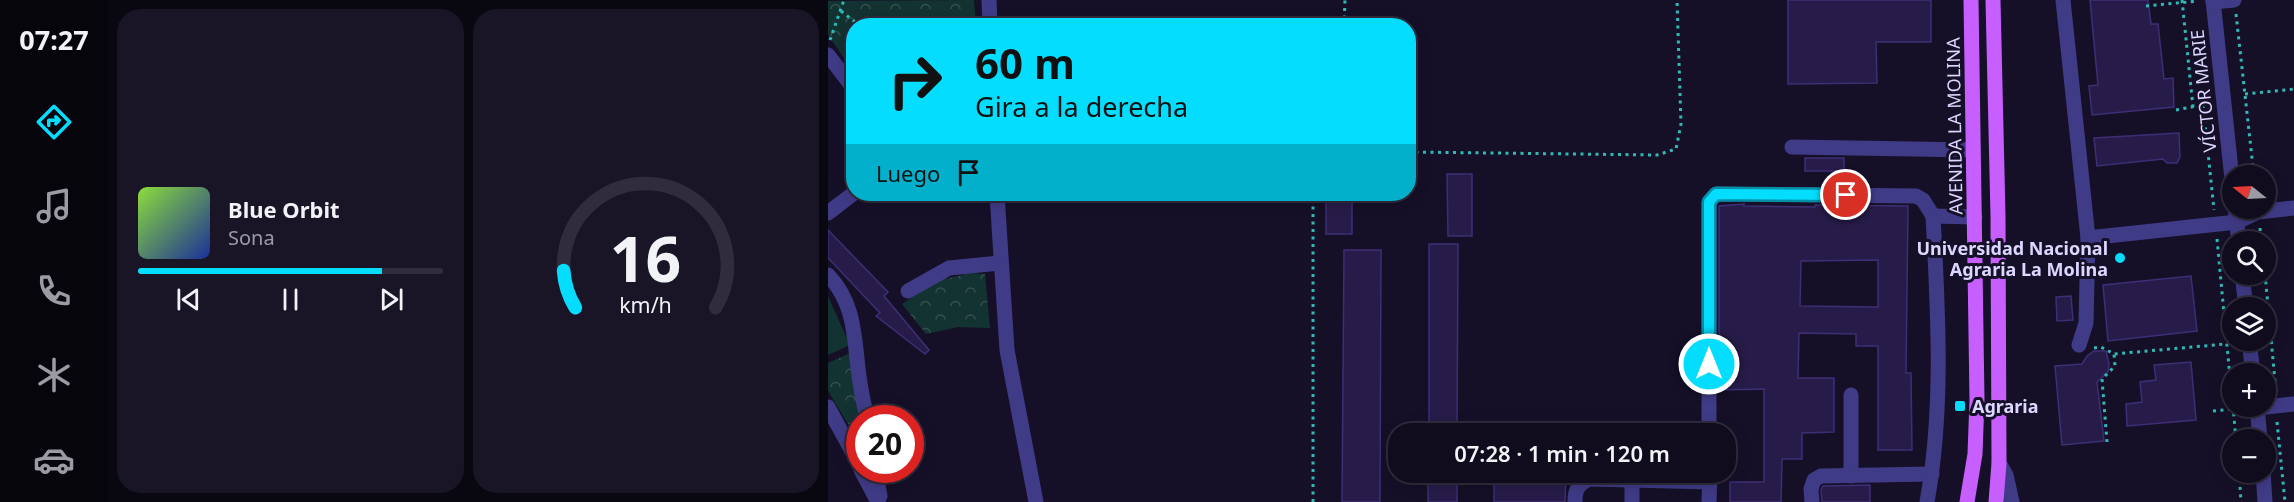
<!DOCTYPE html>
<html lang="es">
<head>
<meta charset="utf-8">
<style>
  body { margin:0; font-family:"Noto Sans",sans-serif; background:#191527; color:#f1f3f6; height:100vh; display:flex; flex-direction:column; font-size:22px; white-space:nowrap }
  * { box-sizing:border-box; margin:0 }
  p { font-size:20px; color:#9c9ba4 }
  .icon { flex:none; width:33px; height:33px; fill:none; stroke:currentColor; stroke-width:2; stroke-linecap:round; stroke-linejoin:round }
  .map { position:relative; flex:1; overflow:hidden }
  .side { display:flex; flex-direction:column; gap:9px; padding:9px; background:#090710; width:720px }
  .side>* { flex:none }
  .hud { position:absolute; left:18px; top:18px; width:570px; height:183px; border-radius:24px; box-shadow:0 3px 15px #0003,0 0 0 2px #302c3c; background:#04ddfe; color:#111; overflow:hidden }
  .needle { width:39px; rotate:288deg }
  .controls { position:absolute; left:1394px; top:165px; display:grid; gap:12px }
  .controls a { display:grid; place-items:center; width:54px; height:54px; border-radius:50%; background:#100c1e; box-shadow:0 3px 15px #0003,0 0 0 2px #302c3c; font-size:30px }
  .speed { position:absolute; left:18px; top:405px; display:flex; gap:12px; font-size:30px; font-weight:700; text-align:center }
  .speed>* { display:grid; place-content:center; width:78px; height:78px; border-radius:50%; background:#100c1e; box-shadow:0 3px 15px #0003,0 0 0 2px #302c3c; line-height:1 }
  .speed .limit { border:9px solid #d22; background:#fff; color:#111 }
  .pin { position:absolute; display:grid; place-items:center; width:51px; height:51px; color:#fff; margin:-26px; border:3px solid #fff; border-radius:50%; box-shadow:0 2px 6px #0007 }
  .me { position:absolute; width:66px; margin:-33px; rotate:0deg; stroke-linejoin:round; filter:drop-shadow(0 0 4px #0008) }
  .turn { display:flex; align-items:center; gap:21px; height:126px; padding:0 30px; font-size:27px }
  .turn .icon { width:78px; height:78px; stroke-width:2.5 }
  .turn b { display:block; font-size:42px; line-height:51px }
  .then { display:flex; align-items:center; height:57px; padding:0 30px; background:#0003; gap:12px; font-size:22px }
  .side .tile { flex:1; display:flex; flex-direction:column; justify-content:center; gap:9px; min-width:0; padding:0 21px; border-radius:24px; background:#191527 }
  .side .dial { align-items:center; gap:0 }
  .dial svg { height:156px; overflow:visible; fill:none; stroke:#302c3c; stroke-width:7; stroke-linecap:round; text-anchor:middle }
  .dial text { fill:#f1f3f6; stroke:none }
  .song { display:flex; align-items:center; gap:18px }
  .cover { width:72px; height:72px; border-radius:9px; background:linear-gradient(135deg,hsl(90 70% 55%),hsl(230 70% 35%)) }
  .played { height:6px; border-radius:3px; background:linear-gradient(90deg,#04ddfe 80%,#302c3c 80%) }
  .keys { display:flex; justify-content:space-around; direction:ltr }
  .side .tiles { flex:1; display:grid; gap:9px; grid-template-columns:repeat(2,1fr) }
  .trip { position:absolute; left:560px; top:423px; width:348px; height:60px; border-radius:24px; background:#100c1e; box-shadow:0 3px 15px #0003,0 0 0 2px #302c3c; font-weight:600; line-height:60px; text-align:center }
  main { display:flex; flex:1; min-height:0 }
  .tab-bar { display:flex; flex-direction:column; width:108px; justify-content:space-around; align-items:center; background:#06050c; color:#9c9ba4 }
  .tab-bar .icon { width:42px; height:42px }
  .tab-bar .current { color:#04ddfe }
  .tab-bar b { font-size:27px; color:#f1f3f6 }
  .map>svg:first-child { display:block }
</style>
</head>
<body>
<main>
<nav class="tab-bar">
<b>07:27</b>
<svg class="icon current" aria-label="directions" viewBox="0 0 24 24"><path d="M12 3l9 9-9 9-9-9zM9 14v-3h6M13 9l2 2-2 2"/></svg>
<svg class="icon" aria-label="music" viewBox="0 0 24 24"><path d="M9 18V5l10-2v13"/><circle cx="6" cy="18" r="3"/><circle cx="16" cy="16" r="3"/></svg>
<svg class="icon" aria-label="phone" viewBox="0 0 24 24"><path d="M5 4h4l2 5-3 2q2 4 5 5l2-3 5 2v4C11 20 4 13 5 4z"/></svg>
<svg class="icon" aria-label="climate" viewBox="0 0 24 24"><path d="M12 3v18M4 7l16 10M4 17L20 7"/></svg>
<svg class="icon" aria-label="car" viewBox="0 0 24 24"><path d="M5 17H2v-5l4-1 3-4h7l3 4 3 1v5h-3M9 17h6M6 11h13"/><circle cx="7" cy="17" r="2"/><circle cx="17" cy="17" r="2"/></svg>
</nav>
<section class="side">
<div class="tiles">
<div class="tile">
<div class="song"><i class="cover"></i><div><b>Blue Orbit</b><p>Sona</p></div></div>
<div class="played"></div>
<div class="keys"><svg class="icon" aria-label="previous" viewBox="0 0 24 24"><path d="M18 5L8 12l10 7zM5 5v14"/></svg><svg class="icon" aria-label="pause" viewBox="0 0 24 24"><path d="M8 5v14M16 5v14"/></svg><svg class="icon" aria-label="next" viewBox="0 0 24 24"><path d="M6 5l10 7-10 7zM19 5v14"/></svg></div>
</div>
<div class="tile dial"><svg viewBox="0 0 100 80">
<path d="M14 69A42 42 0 1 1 86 69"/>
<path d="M14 69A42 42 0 0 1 8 50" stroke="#04ddfe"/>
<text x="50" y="56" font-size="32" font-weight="700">16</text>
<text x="50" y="72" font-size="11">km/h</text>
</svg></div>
</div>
</section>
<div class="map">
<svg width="1466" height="502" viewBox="0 0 1466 502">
  <defs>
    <pattern id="forest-crowns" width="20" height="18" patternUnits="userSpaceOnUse" patternTransform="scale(1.5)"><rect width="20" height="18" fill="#133232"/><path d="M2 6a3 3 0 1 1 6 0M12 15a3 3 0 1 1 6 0" fill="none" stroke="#354f51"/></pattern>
  </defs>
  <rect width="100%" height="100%" fill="#151028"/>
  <g fill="url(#forest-crowns)">
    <polygon points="146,0 148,25 26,26 25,71 0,35 0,1"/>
    <polygon points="142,273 157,274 162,328 130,327 98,334 74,304 109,281"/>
    <polygon points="22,353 32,418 31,442 0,391 0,363"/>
  </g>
  <polygon fill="#133232" points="0,296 22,345 0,355"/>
  <g fill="#271c49" stroke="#3e2e75" stroke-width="1.5" fill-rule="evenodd">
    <polygon points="960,0 1103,0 1103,42 1048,42 1049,83 960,84"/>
    <polygon points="1262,0 1320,0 1323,24 1330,24 1336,79 1345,78 1346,107 1264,115 1261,86 1270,85"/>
    <polygon points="1351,133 1352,157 1349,163 1339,163 1335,159 1269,166 1266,138"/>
    <rect x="977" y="158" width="39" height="13"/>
    <polygon points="619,174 644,174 644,236 620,236"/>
    <rect x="498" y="194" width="26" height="40"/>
    <path d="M916,204V206L987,207V205L1080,206L1078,373H1083L1084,450H1050V346H1028V334L971,333L970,378H1006V432L974,433V459H954L953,502H902V482H936V389L891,390V206ZM1050,260V307L972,306L973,261Z"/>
    <polygon points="0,230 60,292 56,296 101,350 97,354 48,316 52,313 0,258"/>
    <polygon points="601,244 630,244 629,434 601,434"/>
    <polygon points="516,250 553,250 552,502 514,502"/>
    <polygon points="1363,276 1369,331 1280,341 1275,285"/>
    <polygon points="1243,296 1245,320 1229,321 1228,297"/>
    <polygon points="1266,351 1278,351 1281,364 1280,372 1269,382 1276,441 1234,445 1227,366 1254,364 1259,356"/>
    <polygon points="1363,362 1368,420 1299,426 1298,404 1314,402 1312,382 1328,380 1326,365"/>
    <rect x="600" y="472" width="29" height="30"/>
    <polygon points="666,472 738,472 737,502 666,502"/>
    <polygon points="1042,485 1042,502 994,502 993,490 995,486"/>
  </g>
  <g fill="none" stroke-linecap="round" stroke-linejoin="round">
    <g stroke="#30bab6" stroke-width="3" stroke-dasharray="3 4.5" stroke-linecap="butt">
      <polyline points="1354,0 1365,107"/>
      <polyline points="1318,6 1370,1"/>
      <polyline points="13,11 32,26"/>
      <polyline points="1408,14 1426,176"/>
      <polyline points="516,26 517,0"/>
      <polyline points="2,40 16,0"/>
      <polyline points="1417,94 1466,89"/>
      <polyline points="1375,105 1386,210"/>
      <polyline points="1348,110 1374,105"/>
      <polyline points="580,152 829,155 848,149 853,124 849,0"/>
      <polyline points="1432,228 1433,242"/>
      <polyline points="1389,239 1404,399"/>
      <polyline points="1437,274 1448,392"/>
      <polyline points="1266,348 1273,347 1286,354 1398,344"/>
      <polyline points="1405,406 1408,440"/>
      <polyline points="1385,411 1405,409"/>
      <polyline points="1449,422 1457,502"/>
      <polyline points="1279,442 1274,379 1287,366 1286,354"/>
      <polyline points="1411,472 1413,502"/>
      <polyline points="485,502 485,194"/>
    </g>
    <g stroke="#403b87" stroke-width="15">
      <polyline points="161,0 162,26"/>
      <polyline points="1235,0 1260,238 1258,323 1251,345"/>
      <polyline points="1385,0 1404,179"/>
      <polyline points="1385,2 1406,0"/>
      <polyline points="0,55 26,89"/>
      <polyline points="964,147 1145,150"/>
      <polyline points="169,194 179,350 208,502"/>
      <polyline points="1407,208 1411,242"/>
      <polyline points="0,213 26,193"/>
      <polyline points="1260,238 1409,222 1430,212 1466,208"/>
      <polyline points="1414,274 1418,308"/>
      <path d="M0,275C28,304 26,340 31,376C33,391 36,405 39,418"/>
      <polyline points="80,291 121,268 172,263"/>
      <polyline points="1421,340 1425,374"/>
      <polyline points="1023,395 1023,476"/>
      <polyline points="1429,406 1432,440"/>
      <polyline points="0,407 32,466"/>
      <polyline points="1429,408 1466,404"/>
      <polyline points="881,434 881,202 888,194 1088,196 1095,200 1105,216"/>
      <polyline points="1171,463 1178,475 1184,502"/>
      <polyline points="33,470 50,502"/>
      <polyline points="47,470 52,496"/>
      <polyline points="1435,472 1437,502"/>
      <polyline points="804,481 804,502"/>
      <path d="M747,502C747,489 750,485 761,479L882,482"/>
      <polyline points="881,502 882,472"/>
      <polyline points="984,502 983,489 986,480 993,476 1104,474"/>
      <path d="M1099,502C1116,407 1110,312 1105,216L1147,217"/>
    </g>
    <g stroke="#c75ffe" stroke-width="15">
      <polyline points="1165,0 1170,216 1171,463 1168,502"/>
      <polyline points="1139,502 1147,454 1149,400 1143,0"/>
    </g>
  </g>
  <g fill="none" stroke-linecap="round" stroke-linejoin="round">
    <defs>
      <polyline id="route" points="881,364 881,202 888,194 1018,195"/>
    </defs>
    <use href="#route" stroke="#0390a5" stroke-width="15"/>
    <use href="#route" stroke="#04ddfe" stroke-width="10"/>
  </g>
  <g fill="#04ddfe" stroke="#151028" stroke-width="2">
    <circle cx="1292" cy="258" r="6"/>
    <rect x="1126" y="400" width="12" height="12" rx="3"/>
  </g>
  <g text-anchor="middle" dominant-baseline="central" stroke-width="6" stroke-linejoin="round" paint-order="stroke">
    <g font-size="18" fill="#ddd7ff" stroke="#151028">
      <text transform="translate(1375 91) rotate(-96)">VÍCTOR MARIE</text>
      <text transform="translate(1126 126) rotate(-91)">AVENIDA LA MOLINA</text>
    </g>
    <g font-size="18" font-weight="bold" fill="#ddd7ff" stroke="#151028" text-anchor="end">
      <text x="1280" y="248">Universidad Nacional<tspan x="1280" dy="21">Agraria La Molina</tspan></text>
      <text x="1144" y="406" text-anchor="start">Agraria</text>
    </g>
  </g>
</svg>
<div class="controls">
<a><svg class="needle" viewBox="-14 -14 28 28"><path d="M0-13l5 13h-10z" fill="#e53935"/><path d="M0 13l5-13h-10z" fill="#9c9ba4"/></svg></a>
<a><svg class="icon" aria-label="search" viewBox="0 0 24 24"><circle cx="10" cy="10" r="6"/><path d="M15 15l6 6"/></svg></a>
<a><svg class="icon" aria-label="layers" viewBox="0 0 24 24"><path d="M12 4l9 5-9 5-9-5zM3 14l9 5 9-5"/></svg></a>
<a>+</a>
<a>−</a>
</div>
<div class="speed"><div class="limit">20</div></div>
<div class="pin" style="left:1018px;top:195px;background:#d93025"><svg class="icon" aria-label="arrive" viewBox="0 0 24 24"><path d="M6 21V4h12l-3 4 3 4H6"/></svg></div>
<svg class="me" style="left:881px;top:364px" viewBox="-20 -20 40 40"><circle r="17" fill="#04ddfe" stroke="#fff" stroke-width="3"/><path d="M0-11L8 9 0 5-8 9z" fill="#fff"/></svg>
<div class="trip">07:28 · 1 min · 120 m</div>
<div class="hud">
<div class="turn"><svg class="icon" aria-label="right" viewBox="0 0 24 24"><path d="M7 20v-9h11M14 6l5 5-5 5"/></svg><div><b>60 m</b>Gira a la derecha</div></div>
<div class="then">Luego<svg class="icon" aria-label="arrive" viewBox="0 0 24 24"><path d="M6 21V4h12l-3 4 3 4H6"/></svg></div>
</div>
</div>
</main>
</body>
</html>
